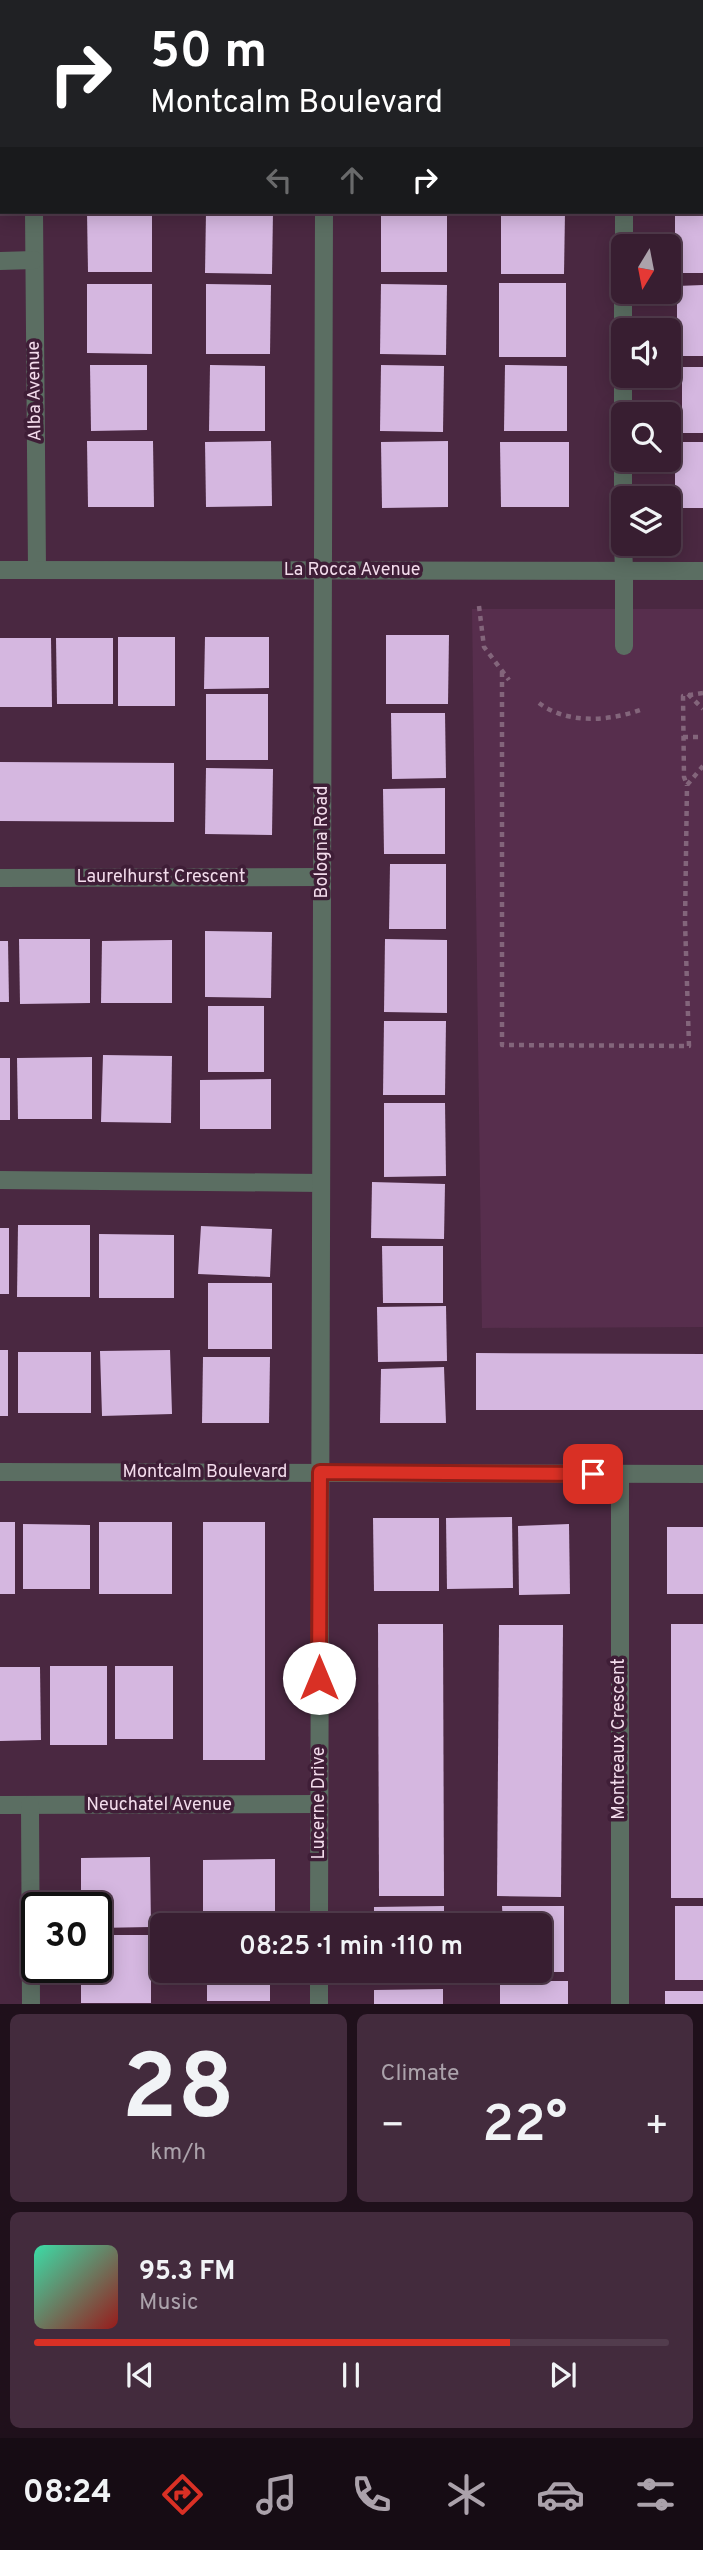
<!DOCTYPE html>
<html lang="en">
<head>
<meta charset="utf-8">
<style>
  body { margin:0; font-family:Overpass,sans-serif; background:#432b3d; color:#f1f3f6; height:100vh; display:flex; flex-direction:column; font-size:26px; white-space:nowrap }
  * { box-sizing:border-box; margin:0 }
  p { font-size:23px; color:#aba2ab }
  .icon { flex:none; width:38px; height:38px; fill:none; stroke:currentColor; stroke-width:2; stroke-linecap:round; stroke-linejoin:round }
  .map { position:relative; height:2004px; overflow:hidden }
  .details { display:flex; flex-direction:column; gap:10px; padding:10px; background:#1f101b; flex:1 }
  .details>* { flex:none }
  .hud { position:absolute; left:0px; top:0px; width:704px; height:214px; box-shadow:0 4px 18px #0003,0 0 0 2px #523c4d; background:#202124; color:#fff; overflow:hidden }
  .needle { width:46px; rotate:190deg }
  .tools { position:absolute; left:611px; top:234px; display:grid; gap:14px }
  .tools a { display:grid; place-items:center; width:70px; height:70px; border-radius:10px; background:#381e31; box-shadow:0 4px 18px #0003,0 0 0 2px #523c4d; font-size:35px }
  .speed { position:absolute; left:21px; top:1892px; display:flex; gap:14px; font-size:35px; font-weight:700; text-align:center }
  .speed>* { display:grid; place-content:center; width:91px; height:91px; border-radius:50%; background:#381e31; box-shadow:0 4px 18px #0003,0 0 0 2px #523c4d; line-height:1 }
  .speed .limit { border:4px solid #111; border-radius:10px; background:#fff; color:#111 }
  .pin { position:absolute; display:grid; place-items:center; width:60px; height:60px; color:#fff; margin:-30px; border-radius:14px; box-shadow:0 4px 10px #0006 }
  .me { position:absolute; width:77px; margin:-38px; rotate:0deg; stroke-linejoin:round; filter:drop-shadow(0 0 5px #0008) }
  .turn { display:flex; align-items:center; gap:24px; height:147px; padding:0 35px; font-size:32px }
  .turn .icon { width:91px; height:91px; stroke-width:2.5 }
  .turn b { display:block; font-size:49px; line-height:60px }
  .lanes { display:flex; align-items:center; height:66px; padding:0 35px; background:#0003; justify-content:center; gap:35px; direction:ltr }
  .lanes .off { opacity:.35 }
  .big { font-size:52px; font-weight:600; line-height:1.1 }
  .details .tile { flex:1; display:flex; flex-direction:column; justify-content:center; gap:10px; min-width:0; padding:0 24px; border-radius:10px; background:#432b3d }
  .details .dial { align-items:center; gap:0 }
  .dial b { font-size:91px; line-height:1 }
  .song { display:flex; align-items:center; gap:21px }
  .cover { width:84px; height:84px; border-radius:10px; background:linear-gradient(135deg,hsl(160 70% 55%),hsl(0 70% 35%)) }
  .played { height:7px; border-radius:4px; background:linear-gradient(90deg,#d93025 75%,#523c4d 75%) }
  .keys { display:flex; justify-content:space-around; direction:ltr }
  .heat { display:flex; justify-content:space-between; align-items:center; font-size:38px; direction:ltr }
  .details .tiles { flex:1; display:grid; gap:10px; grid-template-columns:1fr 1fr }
  .tile:last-child { grid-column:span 2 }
  .trip { position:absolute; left:150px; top:1913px; width:402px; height:70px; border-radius:10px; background:#381e31; box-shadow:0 4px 18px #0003,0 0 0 2px #523c4d; font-weight:600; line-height:70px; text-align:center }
  .menu { display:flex; height:112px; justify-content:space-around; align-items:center; background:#160c14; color:#aba2ab }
  .menu .icon { width:49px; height:49px }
  .menu .active { color:#d93025 }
  .menu b { font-size:32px; color:#f1f3f6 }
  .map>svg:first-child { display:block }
</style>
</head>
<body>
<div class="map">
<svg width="703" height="2004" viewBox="0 0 703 2004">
  <rect width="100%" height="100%" fill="#4a2841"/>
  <polygon fill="#572e4d" points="472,609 703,609 703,1327 482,1328"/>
  <g fill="#d5b7e0">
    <polygon points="87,212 152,212 152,272 88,272"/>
    <polygon points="206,212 273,212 272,274 205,273"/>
    <rect x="381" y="212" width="66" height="60"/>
    <polygon points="501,212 565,212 564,274 501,274"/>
    <rect x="675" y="212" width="28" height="61"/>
    <rect x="499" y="283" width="67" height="74"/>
    <polygon points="87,284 152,284 152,354 87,353"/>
    <polygon points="206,284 271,285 270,354 206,354"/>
    <polygon points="381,284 447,285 446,355 380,354"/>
    <polygon points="703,285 703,356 677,356 677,286"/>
    <polygon points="90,365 147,365 147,430 91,431"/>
    <polygon points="210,365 265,366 265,431 209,431"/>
    <polygon points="381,365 444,366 443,432 380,431"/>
    <polygon points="505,365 567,366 567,431 504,431"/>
    <rect x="682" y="367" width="21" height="66"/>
    <polygon points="87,441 153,441 154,507 88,507"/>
    <polygon points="271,441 272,506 206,507 205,442"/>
    <polygon points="448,441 448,507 382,508 381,442"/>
    <polygon points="500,442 569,442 569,507 501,507"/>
    <rect x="675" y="442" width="28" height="66"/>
    <polygon points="386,635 449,635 448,704 386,704"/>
    <rect x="118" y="637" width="57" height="69"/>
    <polygon points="205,637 269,637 269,688 204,689"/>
    <polygon points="0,638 51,638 52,707 0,707"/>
    <polygon points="56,638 113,638 113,704 57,704"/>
    <rect x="206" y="694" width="62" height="66"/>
    <polygon points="391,713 445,713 446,778 392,779"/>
    <polygon points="0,762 174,763 174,822 0,821"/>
    <polygon points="206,768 273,769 272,835 205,834"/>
    <polygon points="445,788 445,854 384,854 383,789"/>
    <polygon points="390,864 446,864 446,929 389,929"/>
    <polygon points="205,931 272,932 271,998 205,997"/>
    <polygon points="19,939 90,939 90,1003 20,1004"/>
    <polygon points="385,939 447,940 447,1013 384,1012"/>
    <polygon points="172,940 172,1003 101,1003 102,941"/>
    <polygon points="0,941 8,941 9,1002 0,1002"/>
    <rect x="208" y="1006" width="56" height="66"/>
    <polygon points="384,1021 446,1021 445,1095 383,1095"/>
    <polygon points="103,1055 172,1056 171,1123 101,1122"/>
    <polygon points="92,1057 92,1119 18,1119 17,1058"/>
    <rect x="0" y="1058" width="10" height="62"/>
    <polygon points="271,1079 271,1129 200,1129 200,1080"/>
    <polygon points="384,1103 445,1103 446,1176 384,1177"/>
    <polygon points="372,1182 445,1184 444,1239 371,1238"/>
    <polygon points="18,1225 90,1225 90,1297 17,1297"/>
    <polygon points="201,1226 272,1229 270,1277 198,1274"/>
    <rect x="0" y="1228" width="9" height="66"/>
    <polygon points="99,1234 174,1235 174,1298 99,1298"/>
    <polygon points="382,1246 443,1246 443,1303 383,1303"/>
    <rect x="208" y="1283" width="64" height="66"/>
    <polygon points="446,1306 447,1361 378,1362 377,1307"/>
    <rect x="0" y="1350" width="8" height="66"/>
    <polygon points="170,1350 172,1414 102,1416 100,1351"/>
    <rect x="18" y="1352" width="73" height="61"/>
    <polygon points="476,1353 703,1354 703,1410 476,1410"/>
    <polygon points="203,1357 270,1357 269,1423 202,1423"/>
    <polygon points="444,1367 446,1423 380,1423 381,1369"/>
    <polygon points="512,1517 513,1588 447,1589 446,1518"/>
    <polygon points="373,1518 439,1518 439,1591 374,1591"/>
    <rect x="0" y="1522" width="15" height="72"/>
    <rect x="99" y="1522" width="73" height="72"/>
    <rect x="203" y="1522" width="62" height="238"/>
    <polygon points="23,1524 90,1525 90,1589 23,1589"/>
    <polygon points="569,1524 570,1594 519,1595 518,1526"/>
    <rect x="667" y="1527" width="36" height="67"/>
    <polygon points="378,1624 443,1624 444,1896 379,1896"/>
    <rect x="671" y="1624" width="32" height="274"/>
    <polygon points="499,1625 563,1625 561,1897 497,1896"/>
    <rect x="50" y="1666" width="57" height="79"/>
    <rect x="115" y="1666" width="58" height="73"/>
    <polygon points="0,1667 40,1667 41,1740 0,1741"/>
    <polygon points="150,1857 151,1927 96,1928 96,1908 81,1908 81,1858"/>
    <polygon points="275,1859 275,1925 203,1925 203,1860"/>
    <polygon points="444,1906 444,1925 374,1925 374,1907"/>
    <polygon points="502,1906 564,1906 564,1972 541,1972 541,1925 503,1925"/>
    <rect x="675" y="1906" width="28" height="74"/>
    <polygon points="96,1935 151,1935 151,2003 81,2003 81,1967 96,1967"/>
    <rect x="207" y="1970" width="63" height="31"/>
    <rect x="374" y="1970" width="70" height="9"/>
    <rect x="500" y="1981" width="68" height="23"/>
    <polygon points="443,1989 443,2004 374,2004 374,1990"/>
    <rect x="665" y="1991" width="38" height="13"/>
  </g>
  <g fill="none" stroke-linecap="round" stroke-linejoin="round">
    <g stroke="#83657b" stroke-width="4.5" stroke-dasharray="5 5" stroke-linecap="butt">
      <polyline points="479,606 484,647 509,680"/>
      <polyline points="502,672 502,1045 689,1046 685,922 687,785"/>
      <polyline points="703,693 683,696 684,777 687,785 703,766"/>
      <polyline points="688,694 703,709"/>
      <path d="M539,703C568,725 611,721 643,709"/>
      <polyline points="683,737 703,737"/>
    </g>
    <polyline stroke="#5b6e62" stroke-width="18" points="624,570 624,646"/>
    <g stroke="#5b6e62" stroke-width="18">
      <polyline points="35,2 35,0"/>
      <polyline points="324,2 324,0"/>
      <polyline points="624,2 624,0"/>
      <polyline points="34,212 37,570"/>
      <polyline points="624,247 624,212"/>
      <polyline points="0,261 34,260"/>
      <polyline points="623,331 623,292"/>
      <polyline points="623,415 623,376"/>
      <polyline points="623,499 623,460"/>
      <polyline points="623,544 624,570"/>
      <polyline points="0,878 322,877"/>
      <polyline points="0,1180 321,1183"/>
      <polyline points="0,1472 703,1474"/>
      <polyline points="0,1805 318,1804"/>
      <polyline points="30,1805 31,2004"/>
      <polyline points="319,1925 324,212"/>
      <polyline points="319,1970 319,2004"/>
      <polyline points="620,2004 620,1474"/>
    </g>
    <polyline stroke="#5b6e62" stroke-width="18" points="0,570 703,571"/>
  </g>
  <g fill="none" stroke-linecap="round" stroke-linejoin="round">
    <defs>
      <polyline id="route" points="319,1678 320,1472 593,1474"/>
    </defs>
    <use href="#route" stroke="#8d1f18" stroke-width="18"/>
    <use href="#route" stroke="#d93025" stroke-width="12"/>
  </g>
  <g text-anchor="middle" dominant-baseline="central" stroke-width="7" stroke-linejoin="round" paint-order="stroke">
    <g font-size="18" fill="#f3dcec" stroke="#3f1e37">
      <text transform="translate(35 391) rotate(-91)">Alba Avenue</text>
      <text x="352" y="570">La Rocca Avenue</text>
      <text transform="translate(322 842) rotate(-90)">Bologna Road</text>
      <text x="161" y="877">Laurelhurst Crescent</text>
      <text x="205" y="1472">Montcalm Boulevard</text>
      <text transform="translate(619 1739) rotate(-90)">Montreaux Crescent</text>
      <text transform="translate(319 1803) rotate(-90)">Lucerne Drive</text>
      <text x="159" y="1805">Neuchatel Avenue</text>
    </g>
  </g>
</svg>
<div class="tools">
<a><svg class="needle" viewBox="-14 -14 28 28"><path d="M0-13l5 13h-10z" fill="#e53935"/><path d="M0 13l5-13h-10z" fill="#aba2ab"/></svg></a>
<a><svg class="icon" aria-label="sound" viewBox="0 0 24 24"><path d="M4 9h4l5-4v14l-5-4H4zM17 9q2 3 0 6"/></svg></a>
<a><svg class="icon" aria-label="search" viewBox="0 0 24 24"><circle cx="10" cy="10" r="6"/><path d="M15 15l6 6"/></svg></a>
<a><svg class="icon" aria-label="layers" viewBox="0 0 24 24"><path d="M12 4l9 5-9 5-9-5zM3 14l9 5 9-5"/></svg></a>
</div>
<div class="speed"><div class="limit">30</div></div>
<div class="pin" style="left:593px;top:1474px;background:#d93025"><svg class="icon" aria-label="arrive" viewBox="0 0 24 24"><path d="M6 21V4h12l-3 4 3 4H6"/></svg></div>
<svg class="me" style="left:319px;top:1678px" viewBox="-20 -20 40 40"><circle r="19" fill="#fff"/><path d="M0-13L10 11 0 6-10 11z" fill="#d93025"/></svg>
<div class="trip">08:25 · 1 min · 110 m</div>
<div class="hud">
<div class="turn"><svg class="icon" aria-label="right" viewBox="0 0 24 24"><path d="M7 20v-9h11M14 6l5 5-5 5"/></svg><div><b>50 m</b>Montcalm Boulevard</div></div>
<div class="lanes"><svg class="icon off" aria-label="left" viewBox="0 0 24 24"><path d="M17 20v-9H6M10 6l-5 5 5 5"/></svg><svg class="icon off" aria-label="ahead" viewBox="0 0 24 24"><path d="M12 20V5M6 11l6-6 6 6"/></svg><svg class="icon" aria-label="right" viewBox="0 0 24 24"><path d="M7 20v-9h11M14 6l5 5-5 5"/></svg></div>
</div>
</div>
<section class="details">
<div class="tiles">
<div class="tile dial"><b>28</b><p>km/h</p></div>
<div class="tile"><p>Climate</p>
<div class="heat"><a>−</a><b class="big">22°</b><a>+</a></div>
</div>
<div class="tile">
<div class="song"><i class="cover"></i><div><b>95.3 FM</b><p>Music</p></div></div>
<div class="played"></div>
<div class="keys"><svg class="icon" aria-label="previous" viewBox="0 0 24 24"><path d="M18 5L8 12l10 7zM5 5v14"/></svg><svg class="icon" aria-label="pause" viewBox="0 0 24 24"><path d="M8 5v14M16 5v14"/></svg><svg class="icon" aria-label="next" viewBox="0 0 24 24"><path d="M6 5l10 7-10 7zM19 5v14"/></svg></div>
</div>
</div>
</section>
<nav class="menu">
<b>08:24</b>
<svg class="icon active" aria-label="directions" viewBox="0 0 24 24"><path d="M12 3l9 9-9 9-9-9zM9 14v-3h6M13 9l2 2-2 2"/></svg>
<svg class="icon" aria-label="music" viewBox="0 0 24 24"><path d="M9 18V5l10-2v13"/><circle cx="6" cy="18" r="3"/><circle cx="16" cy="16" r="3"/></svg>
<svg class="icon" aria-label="phone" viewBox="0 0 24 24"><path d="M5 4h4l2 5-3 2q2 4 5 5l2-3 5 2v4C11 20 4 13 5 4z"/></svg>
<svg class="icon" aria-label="climate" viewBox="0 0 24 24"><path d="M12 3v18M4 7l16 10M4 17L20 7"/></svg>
<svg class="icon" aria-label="car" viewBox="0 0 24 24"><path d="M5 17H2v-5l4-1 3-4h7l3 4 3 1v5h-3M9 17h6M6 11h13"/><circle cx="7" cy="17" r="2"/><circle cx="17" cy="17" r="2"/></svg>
<svg class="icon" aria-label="filters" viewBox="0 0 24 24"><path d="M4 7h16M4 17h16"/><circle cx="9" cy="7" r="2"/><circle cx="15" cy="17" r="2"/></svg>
</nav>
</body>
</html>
